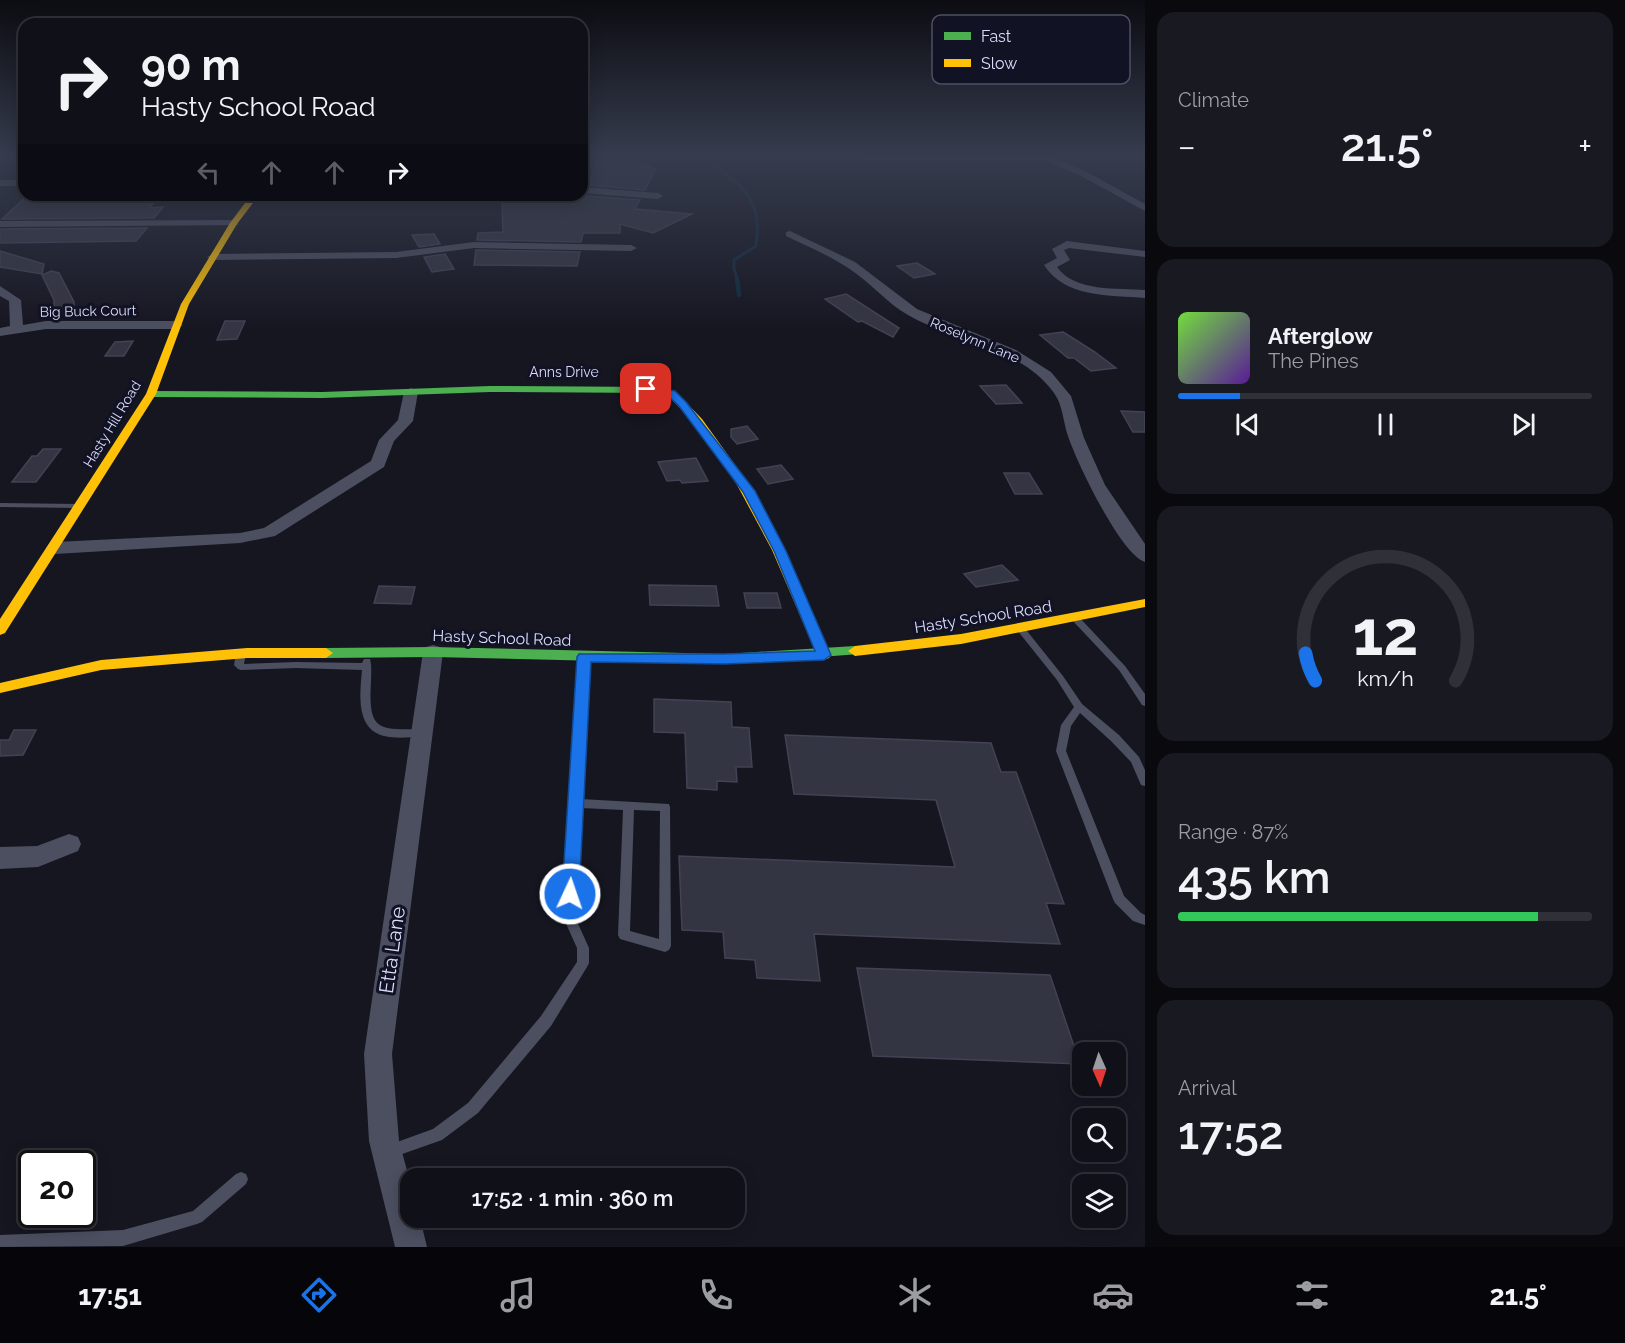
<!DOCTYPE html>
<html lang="en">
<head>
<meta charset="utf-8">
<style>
  body { margin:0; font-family:Raleway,sans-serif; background:#191922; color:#f1f3f6; height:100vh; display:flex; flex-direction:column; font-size:22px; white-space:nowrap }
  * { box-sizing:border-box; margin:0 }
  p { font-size:20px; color:#9c9da2 }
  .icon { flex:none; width:33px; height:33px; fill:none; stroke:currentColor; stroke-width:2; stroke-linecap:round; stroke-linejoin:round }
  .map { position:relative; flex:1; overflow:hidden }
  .panel { display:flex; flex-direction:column; gap:12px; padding:12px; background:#09090e; width:480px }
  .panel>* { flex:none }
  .top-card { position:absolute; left:18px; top:18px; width:570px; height:183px; border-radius:18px; box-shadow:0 3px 15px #0003,0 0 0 2px #303038; background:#101019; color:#f1f3f6; overflow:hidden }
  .needle { width:39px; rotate:177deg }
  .buttons { position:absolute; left:1072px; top:1042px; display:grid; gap:12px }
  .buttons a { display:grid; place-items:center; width:54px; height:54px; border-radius:12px; background:#101019; box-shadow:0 3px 15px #0003,0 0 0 2px #303038; font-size:30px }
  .speed { position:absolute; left:18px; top:1150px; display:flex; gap:12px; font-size:30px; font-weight:700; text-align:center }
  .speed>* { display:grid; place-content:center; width:78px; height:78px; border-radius:50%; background:#101019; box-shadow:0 3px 15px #0003,0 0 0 2px #303038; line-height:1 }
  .speed .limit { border:3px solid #111; border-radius:9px; background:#fff; color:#111 }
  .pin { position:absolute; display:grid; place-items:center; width:51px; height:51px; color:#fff; margin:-26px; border-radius:12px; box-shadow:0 3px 9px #0006 }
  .me { position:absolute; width:66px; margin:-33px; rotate:3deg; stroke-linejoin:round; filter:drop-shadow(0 0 4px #0008) }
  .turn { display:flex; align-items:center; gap:21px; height:126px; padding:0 24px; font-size:27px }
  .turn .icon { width:78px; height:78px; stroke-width:2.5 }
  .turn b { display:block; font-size:42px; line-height:51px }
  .lanes { display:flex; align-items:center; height:57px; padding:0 24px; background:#0003; justify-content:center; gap:30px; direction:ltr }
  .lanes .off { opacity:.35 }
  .big { font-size:45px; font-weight:600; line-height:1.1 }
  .panel .card { flex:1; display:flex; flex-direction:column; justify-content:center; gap:9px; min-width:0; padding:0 21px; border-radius:18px; background:#191922 }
  .panel .dial { align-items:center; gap:0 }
  .dial svg { height:156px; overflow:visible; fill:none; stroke:#303038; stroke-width:7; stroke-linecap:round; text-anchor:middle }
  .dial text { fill:#f1f3f6; stroke:none }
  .song { display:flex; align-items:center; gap:18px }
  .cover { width:72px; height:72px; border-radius:9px; background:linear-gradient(135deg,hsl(100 70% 55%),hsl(270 70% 35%)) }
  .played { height:6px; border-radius:3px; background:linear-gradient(90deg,#1a73e8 15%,#303038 15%) }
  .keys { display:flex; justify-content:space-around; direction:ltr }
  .heat { display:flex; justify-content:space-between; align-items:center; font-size:33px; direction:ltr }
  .charge { height:9px; border-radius:4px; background:linear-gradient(90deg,#34c759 87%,#303038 0) }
  .trip { position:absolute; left:400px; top:1168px; width:345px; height:60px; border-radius:18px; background:#101019; box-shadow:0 3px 15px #0003,0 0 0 2px #303038; font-weight:600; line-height:60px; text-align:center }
  .tab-bar { display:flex; height:96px; justify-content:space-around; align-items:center; background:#06060a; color:#9c9da2 }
  .tab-bar .icon { width:42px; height:42px }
  .tab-bar .selected { color:#1a73e8 }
  .tab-bar b { font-size:27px; color:#f1f3f6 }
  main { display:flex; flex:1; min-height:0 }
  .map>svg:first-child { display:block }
</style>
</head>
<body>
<main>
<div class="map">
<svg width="1145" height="1247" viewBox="0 0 1145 1247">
  <rect width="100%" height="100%" fill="#161621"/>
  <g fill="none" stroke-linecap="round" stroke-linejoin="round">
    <path stroke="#132b40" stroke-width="3" d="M710,162C744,188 763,200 756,246L734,260V269L738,281"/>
    <polyline stroke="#132b40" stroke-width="4.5" points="737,279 739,295"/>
  </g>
  <g fill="#343542" stroke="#434254" stroke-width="1.5">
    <polygon points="598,157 638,158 637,162 656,169 645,190 589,185"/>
    <polygon points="28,195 160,195 149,208 163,207 154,218 2,219"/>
    <polygon points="586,196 640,200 635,209 692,214 653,233 620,224 620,233 583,233 581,242 477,240 478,233 503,232 502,201 585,199"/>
    <polygon points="147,228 136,241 0,243 0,229"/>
    <polygon points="434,234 440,244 419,247 412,235"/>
    <polygon points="476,250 580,252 577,266 474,265"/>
    <polygon points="0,251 44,264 42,274 0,267"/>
    <polygon points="445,254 454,269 432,272 424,257"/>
    <polygon points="917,263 935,274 914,278 897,266"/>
    <polygon points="51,271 59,273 74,302 74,312 54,315 54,300 42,275"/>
    <polygon points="846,294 899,328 893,337 862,321 858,322 825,299"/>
    <polygon points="225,321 245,321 237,339 217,340"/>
    <polygon points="1063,332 1095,352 1116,368 1091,371 1074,358 1068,358 1040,335"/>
    <polygon points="133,341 124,356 105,356 115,342"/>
    <polygon points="1006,385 1022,403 996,404 980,386"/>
    <polygon points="1121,411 1145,412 1145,432 1133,432"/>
    <polygon points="747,426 758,439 737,444 731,437 731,429"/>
    <polygon points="43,449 61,449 36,482 12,482 32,456 37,456"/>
    <polygon points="696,458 708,481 682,483 680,480 667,481 658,462"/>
    <polygon points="781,465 793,479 768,484 757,469"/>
    <polygon points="1004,473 1029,473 1042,494 1015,494"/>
    <polygon points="1002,565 1018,580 976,587 964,574"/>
    <polygon points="649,585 716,586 719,606 650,605"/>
    <polygon points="379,586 415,587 411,604 374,603"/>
    <polygon points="744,593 777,593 781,608 747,608"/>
    <polygon points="654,699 731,702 732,727 749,728 752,767 736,767 737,782 717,781 717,790 687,788 685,733 654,732"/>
    <polygon points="14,730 36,730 23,755 0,756 0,740 9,740"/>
    <polygon points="785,735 991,743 1001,772 1016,772 1064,904 1046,903 1060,944 814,934 820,981 757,978 755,960 725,958 723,932 682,930 679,856 955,867 936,800 794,794"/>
    <polygon points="857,968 1050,975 1080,1064 873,1056"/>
  </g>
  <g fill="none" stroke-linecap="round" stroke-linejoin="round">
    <g fill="#4c4f60" fill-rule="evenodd">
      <polygon points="0,503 79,504 83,506 79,508 0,507"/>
      <polygon points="1075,615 1078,616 1125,666 1145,694 1145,706 1142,705 1119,670 1072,620 1071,618 1072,616"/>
      <polygon points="1020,625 1023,626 1063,676 1082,704 1119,735 1139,757 1145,770 1145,786 1141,785 1131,762 1111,741 1080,713 1071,726 1066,751 1124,896 1141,913 1145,915 1145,925 1133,921 1115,903 1113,899 1056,751 1061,725 1074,707 1057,680 1017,630 1015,628 1017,626"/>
      <path d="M241,650L246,653L244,664L296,662L362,663L364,659H370C372,666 371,674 371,682C368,731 378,730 422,729L426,730L427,733L426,736L422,737C410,737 396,739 384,736C355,729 360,693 362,670L296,668L241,670L238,669L234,665L236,653Z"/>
      <path d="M584,654L589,657L581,799L669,804L670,807L671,946L669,950L665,952L620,939L618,935L623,810L581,808L575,917L589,948V963L587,967L551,1026L478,1113L442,1140L391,1158L386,1156L384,1151L386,1146L433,1129L468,1103L541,1016L577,962V948L563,917L579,657ZM634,810L660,811L659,939L630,931Z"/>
      <polygon points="241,1172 246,1174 248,1179 246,1184 202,1222 197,1224 123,1246 0,1247 0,1235 123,1230 193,1211 236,1174"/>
    </g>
    <g fill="#4c4f60" fill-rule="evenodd">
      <polygon points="733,156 1052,156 1087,172 1145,204 1145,211 1081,176 1046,161 738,159"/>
      <rect x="0" y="180" width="24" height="6"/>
      <polygon points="582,187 658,193 663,196 658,199 582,193"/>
      <polygon points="234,220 238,221 238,225 0,227 0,221"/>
      <path d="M790,231L855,262L917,309L1016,350L1051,372L1071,396L1084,438L1105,485L1145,544V562C1121,555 1076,461 1068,436C1063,422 1063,405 1054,393C1020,346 955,342 908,315C888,304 873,285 854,272C833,257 809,247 786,236V232Z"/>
      <path d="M1067,241L1145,251V257L1069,248L1064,250L1070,260L1057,267C1074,292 1118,288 1145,290V298C1110,295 1065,298 1044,265L1057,258L1052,249Z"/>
      <polygon points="474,242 631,245 637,248 631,251 474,248 396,258 213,260 207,257 213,254 396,252"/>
      <polygon points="0,286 21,300 23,325 46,321 176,321 183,325 176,329 46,329 0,336 0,328 10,326 9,301 0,296"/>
      <polygon points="411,388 418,392 413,421 394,441 384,467 275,536 240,543 55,554 49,552 46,548 49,544 55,542 240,533 264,528 371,461 379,440 398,420 404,392"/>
      <polygon points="433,645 440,647 443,652 392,1054 399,1141 411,1185 411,1218 420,1218 427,1247 395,1247 369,1141 364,1054 423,652 426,647"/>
      <polygon points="69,834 78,837 81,844 78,851 38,867 0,869 0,847 37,846"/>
    </g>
    <g fill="#4caf50" fill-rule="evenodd">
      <polygon points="490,386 653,387 658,390 653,393 490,392 322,398 151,397 146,394 151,391 322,392"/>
      <polygon points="855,646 862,651 860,654 725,664 433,657 326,658 319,653 326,648 433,647 725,654"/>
    </g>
    <g fill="#ffc107" fill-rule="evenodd">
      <polygon points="251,195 259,195 237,224 189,304 156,394 5,633 0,635 0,619 146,394 181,304 230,223"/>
      <polygon points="653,387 675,391 702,419 748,483 784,550 831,655 829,658 824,660 817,655 772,550 736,483 694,423 668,395 649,392 649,388"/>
      <polygon points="1145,599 1145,607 961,644 855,656 848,651 855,646 961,634"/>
      <polygon points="247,648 326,648 333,653 326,658 247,658 101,670 0,693 0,683 101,660"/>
    </g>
  </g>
  <linearGradient id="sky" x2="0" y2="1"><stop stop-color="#0c0c12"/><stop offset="0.47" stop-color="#363c4e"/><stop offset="1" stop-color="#363c4e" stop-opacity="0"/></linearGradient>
  <rect width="1145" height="330" fill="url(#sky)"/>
  <polygon fill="#1a73e8" stroke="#114b97" stroke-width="1.5" points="646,386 675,391 686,402 755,491 786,551 831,655 824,660 724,664 591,662 579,894 577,900 570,902 564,900 562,894 577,657 579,654 724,654 815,651 774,551 743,492 679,406 668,396 642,391 641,389"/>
  <g text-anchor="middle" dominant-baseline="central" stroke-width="6" stroke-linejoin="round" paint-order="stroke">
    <g font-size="14" fill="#dadcfb" stroke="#121225">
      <text transform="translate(88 311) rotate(-1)">Big Buck Court</text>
      <text transform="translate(975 340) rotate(23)">Roselynn Lane</text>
      <text x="564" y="372">Anns Drive</text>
      <text transform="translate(112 424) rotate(-59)">Hasty Hill Road</text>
    </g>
    <g font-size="16" fill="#dadcfb" stroke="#121225">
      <text transform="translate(983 617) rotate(-9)">Hasty School Road</text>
      <text transform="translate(502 638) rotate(2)">Hasty School Road</text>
    </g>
    <g font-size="20" fill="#dadcfb" stroke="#121225">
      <text transform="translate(392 950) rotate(-82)">Etta Lane</text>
    </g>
  </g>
  <rect x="932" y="15" width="198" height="69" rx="9" fill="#121225" stroke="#4e4f65" stroke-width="1.5"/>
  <rect x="944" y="32" width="27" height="8" fill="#4caf50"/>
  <rect x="944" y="59" width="27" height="8" fill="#ffc107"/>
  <g font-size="16" fill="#dadcfb">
    <text x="981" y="42">Fast</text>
    <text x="981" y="69">Slow</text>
  </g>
</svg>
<div class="buttons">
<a><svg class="needle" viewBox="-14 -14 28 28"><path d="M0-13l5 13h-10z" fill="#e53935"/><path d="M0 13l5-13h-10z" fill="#9c9da2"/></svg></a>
<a><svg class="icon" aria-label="search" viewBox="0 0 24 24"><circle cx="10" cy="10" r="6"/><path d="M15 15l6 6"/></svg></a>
<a><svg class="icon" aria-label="layers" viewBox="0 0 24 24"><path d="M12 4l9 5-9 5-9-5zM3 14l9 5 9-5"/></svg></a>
</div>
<div class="speed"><div class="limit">20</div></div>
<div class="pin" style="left:646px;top:389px;background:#d93025"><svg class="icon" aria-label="arrive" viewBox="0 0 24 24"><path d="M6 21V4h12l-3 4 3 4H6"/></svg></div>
<svg class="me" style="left:570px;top:894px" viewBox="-20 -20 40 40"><circle r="17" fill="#1a73e8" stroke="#fff" stroke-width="3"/><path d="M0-11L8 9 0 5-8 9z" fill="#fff"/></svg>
<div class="trip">17:52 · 1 min · 360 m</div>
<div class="top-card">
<div class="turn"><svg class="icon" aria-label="right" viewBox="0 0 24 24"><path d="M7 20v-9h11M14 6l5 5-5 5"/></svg><div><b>90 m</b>Hasty School Road</div></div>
<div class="lanes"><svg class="icon off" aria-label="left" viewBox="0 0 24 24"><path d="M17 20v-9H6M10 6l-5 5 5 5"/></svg><svg class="icon off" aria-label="ahead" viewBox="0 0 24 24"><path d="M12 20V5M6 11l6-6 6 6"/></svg><svg class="icon off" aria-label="ahead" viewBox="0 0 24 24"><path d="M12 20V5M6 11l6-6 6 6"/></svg><svg class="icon" aria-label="right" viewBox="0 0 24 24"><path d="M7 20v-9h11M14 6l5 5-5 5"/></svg></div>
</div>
</div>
<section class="panel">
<div class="card"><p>Climate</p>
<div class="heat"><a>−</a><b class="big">21.5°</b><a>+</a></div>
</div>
<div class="card">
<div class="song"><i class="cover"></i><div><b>Afterglow</b><p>The Pines</p></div></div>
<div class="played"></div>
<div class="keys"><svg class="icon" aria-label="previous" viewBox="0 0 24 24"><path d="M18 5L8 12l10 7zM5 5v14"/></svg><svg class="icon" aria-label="pause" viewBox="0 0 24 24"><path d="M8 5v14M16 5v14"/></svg><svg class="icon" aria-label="next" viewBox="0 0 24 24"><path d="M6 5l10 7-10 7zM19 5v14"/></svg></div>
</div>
<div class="card dial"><svg viewBox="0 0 100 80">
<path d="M14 69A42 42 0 1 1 86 69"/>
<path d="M14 69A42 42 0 0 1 9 55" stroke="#1a73e8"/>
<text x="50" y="56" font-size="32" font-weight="700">12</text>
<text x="50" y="72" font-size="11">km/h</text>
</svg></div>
<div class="card"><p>Range · 87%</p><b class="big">435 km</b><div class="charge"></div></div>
<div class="card"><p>Arrival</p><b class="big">17:52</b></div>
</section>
</main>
<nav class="tab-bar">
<b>17:51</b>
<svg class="icon selected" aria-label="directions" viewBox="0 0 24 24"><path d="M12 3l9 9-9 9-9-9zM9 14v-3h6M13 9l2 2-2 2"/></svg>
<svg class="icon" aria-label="music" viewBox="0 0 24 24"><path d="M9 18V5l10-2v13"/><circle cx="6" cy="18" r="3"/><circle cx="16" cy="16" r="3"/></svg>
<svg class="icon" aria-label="phone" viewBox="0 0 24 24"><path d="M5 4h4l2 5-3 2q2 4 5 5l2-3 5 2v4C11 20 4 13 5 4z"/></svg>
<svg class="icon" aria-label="climate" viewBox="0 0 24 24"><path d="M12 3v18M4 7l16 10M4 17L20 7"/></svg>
<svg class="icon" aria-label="car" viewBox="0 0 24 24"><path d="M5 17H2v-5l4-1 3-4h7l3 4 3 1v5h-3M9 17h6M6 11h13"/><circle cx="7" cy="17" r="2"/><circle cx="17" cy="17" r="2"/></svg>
<svg class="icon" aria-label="filters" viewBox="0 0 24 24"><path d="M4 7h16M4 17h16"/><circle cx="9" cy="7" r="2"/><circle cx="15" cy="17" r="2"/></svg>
<b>21.5°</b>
</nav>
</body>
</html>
